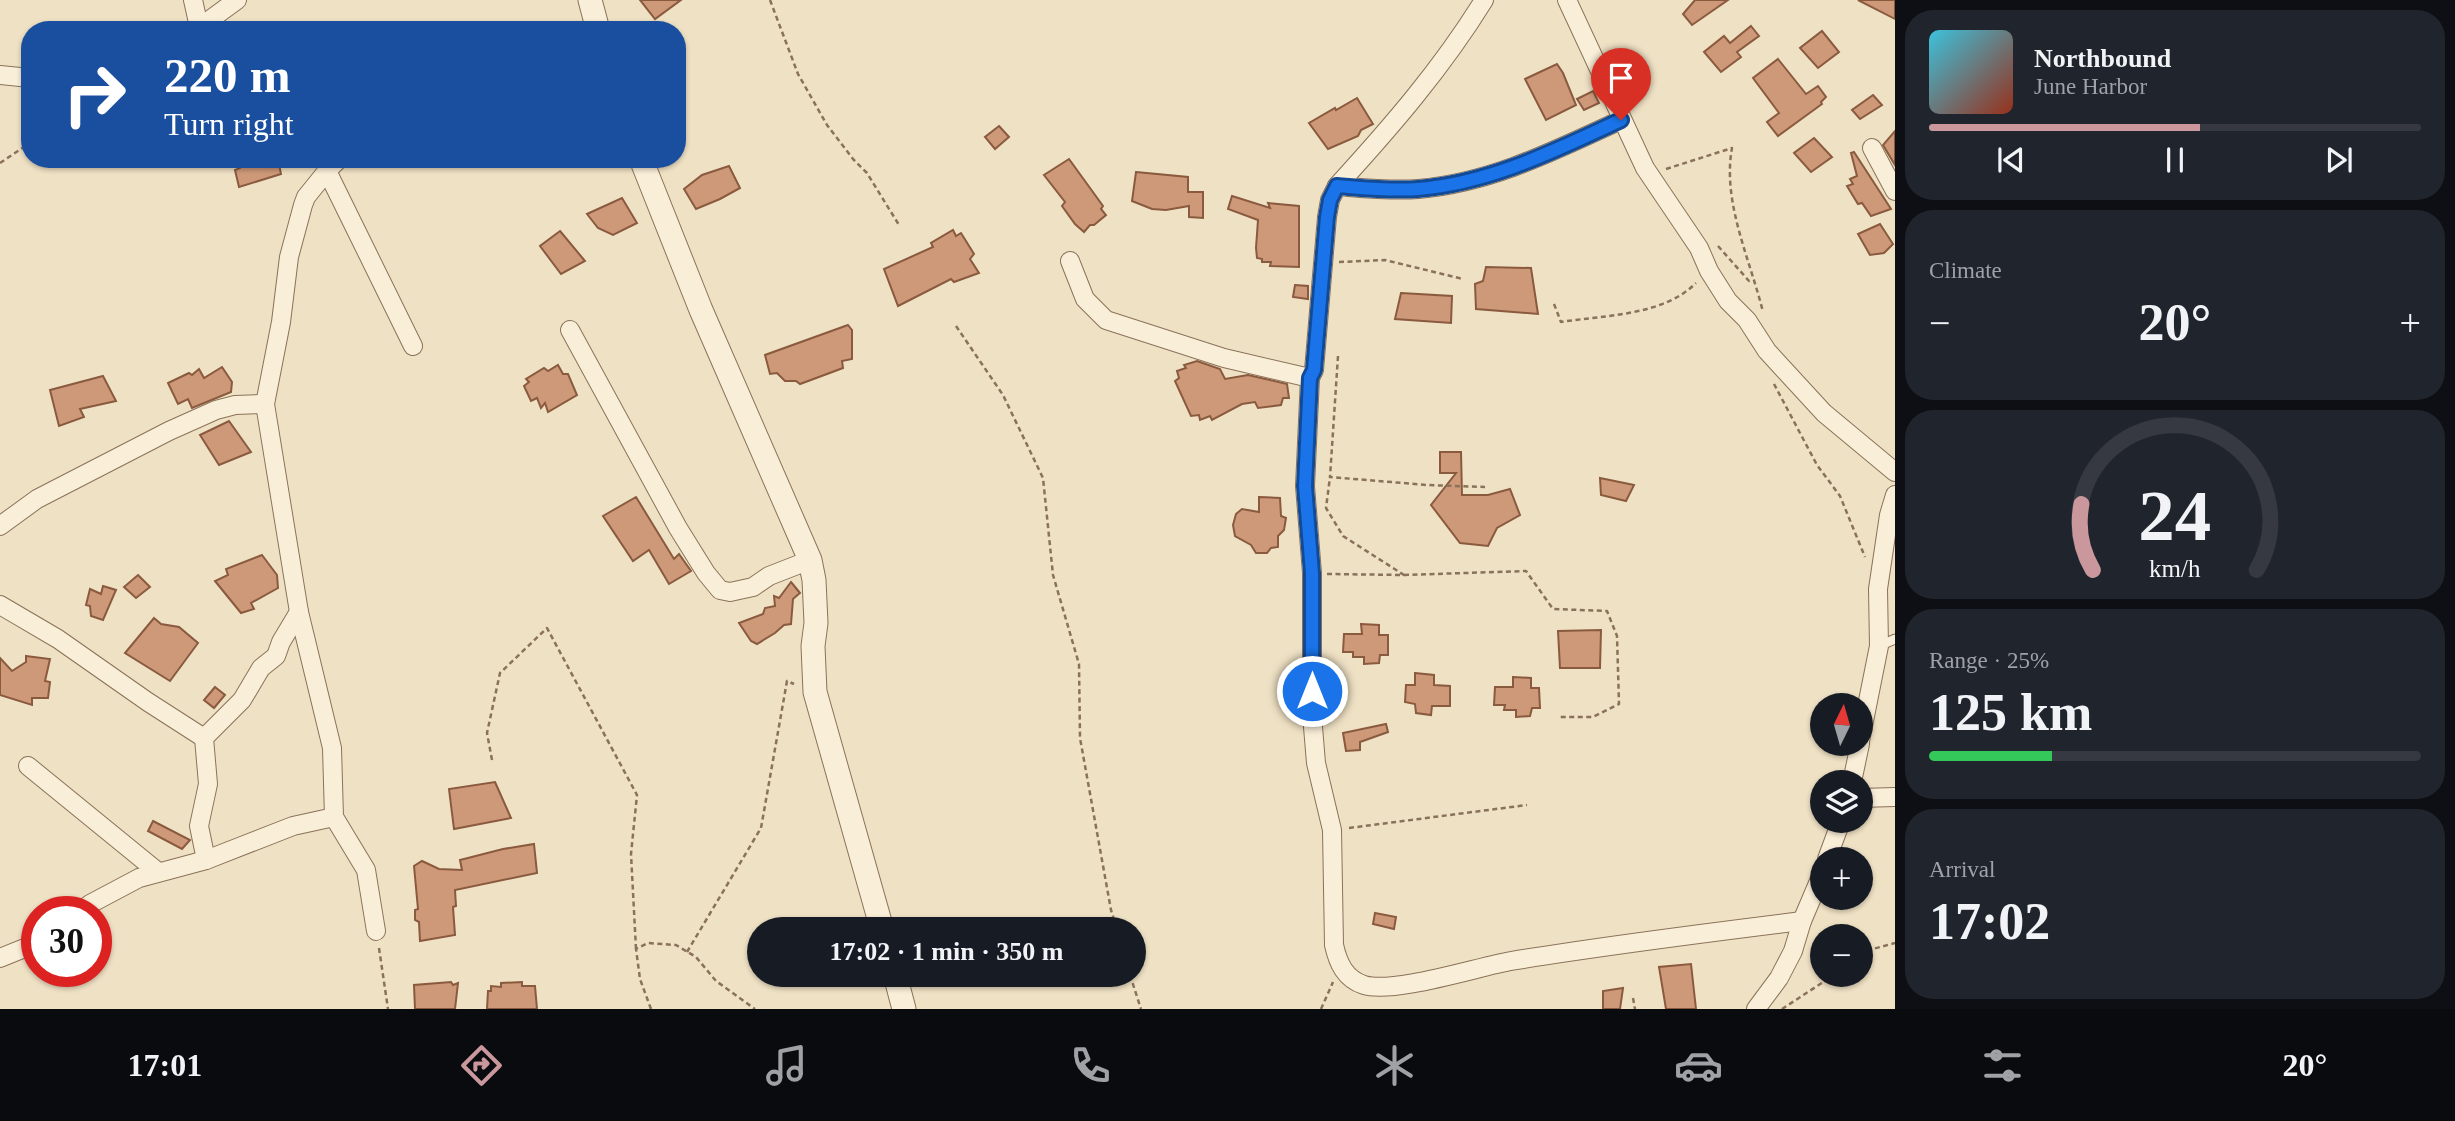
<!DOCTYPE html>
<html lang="en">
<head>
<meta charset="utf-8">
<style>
  body { margin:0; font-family:"Times New Roman",serif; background:#20242c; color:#f1f3f6; height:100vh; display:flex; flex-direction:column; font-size:26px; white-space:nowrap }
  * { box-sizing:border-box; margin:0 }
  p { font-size:23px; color:#9ea1a6 }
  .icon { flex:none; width:38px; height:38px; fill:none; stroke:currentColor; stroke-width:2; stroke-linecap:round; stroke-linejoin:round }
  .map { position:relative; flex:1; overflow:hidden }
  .sheet { display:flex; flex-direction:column; gap:10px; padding:10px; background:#0d0f14; width:560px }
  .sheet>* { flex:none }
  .banner { position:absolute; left:21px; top:21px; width:665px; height:147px; border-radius:28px; box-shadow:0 2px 5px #0004; background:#1a4fa0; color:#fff; overflow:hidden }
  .needle { width:46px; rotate:5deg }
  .buttons { position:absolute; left:1810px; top:693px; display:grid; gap:14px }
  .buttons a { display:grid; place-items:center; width:63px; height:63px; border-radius:50%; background:#171b24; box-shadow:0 2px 5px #0004; font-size:35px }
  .speed { position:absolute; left:21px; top:896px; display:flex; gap:14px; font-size:35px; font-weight:700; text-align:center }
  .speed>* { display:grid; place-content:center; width:91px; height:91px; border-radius:50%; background:#171b24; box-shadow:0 2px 5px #0004; line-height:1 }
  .speed .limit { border:10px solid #d22; background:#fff; color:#111 }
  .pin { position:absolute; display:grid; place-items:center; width:60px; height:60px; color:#fff; margin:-72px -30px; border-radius:50% 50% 50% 0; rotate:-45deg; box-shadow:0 0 7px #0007 }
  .pin .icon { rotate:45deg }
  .me { position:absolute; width:77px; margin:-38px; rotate:0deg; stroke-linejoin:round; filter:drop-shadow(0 0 5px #0008) }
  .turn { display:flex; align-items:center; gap:24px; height:147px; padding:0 28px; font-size:32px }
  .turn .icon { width:91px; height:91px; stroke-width:2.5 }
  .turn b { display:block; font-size:49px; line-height:60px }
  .big { font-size:52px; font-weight:800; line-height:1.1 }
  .sheet .card { flex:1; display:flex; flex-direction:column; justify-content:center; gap:10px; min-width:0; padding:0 24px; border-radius:28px; background:#20242c }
  .sheet .dial { align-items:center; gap:0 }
  .dial svg { height:182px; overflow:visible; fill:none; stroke:#363941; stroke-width:7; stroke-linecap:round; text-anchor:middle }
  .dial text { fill:#f1f3f6; stroke:none }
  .song { display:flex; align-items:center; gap:21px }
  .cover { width:84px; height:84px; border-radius:10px; background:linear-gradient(135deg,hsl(190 70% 55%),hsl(10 70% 35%)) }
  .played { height:7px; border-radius:4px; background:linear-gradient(90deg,#ca989c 55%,#363941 55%) }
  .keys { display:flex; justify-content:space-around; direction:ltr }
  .heat { display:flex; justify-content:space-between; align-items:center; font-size:38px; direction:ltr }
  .charge { height:10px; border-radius:5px; background:linear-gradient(90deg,#34c759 25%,#363941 0) }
  .trip { position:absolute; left:747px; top:917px; width:399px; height:70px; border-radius:35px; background:#171b24; box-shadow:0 2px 5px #0004; font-weight:800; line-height:70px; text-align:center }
  .tabs { display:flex; height:112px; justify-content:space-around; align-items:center; background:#090b0e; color:#9ea1a6 }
  .tabs .icon { width:49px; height:49px }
  .tabs .on { color:#ca989c }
  .tabs b { font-size:32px; color:#f1f3f6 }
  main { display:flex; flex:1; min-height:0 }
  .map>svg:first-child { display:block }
</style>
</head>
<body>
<main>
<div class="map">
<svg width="1895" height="1009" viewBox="0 0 1895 1009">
  <rect width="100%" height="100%" fill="#efe1c4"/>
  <g fill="#ce9979" stroke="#8a5a3f" stroke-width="2">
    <polygon points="640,0 681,0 655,19"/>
    <polygon points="1695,0 1728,0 1692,25 1683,14"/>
    <polygon points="1858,0 1895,0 1895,19"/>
    <polygon points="1751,26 1759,36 1737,52 1741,57 1721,72 1704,52 1724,36 1730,43"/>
    <polygon points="1822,31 1839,52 1818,68 1800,48"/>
    <polygon points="1778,59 1806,94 1818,86 1826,97 1821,102 1822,104 1778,136 1767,122 1779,113 1753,78"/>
    <polygon points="1557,64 1563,73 1576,105 1546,120 1525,79"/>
    <polygon points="1593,91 1599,103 1584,110 1577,99"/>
    <polygon points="1873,95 1882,105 1860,119 1852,110"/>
    <polygon points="1357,98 1373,124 1361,130 1358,136 1328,149 1309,123 1335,108 1336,110"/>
    <polygon points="999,126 1009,137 995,149 985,137"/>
    <polygon points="1895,131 1895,165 1883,145"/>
    <polygon points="1814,138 1832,157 1811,172 1794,153"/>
    <polygon points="1854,152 1891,209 1871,216 1862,203 1858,204 1847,186 1853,184 1850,179 1857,176 1851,153"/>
    <polygon points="238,159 278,159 281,174 239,187 235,170 240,168"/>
    <polygon points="1069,159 1103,206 1101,209 1106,215 1094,225 1090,225 1084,232 1075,224 1062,206 1065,202 1044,175"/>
    <polygon points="729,166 740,188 720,199 696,209 684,189 702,175"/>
    <polygon points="1136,172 1188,177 1188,192 1203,192 1203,218 1189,217 1189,206 1166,210 1152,209 1132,201"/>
    <polygon points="1232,196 1270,208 1268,203 1299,206 1299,267 1270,266 1271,262 1262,262 1262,259 1257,258 1256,248 1258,220 1228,209"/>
    <polygon points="622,198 637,223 613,235 598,228 587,214"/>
    <polygon points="1880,224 1893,244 1884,253 1870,255 1858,234"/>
    <polygon points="953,230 956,236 961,233 974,254 970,259 979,273 954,282 951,279 898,306 884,269 933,247 931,243"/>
    <polygon points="560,231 585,261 561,274 540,246"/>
    <polygon points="1486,267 1531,268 1538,314 1476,309 1475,284 1483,281"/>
    <polygon points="1295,285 1308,286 1308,299 1293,297"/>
    <polygon points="1401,293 1452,296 1451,323 1395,319"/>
    <polygon points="848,325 852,330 852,359 842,361 843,368 800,384 796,381 785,381 777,373 770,374 765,355"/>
    <polygon points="1197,361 1220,369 1225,379 1248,375 1287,384 1289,398 1283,398 1281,405 1258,408 1255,402 1242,404 1212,420 1210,416 1200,420 1199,415 1191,416 1175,381 1179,378 1177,371 1186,368 1184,365"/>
    <polygon points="558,365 563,374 568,374 577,395 548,412 545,403 541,408 537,398 531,401 524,386 529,382 526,379 544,368 548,371"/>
    <polygon points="222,367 232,382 231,392 192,408 188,399 178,404 168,383 189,373 192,375 199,369 204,378"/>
    <polygon points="103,376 116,401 80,409 84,417 59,426 50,390"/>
    <polygon points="229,421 251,452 219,465 200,435"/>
    <polygon points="1440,452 1461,452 1462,495 1488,495 1510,489 1520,515 1497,528 1488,546 1460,543 1431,505 1456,473 1440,473"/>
    <polygon points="1600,478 1634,485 1626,501 1601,495"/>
    <polygon points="636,497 674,559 679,554 691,571 669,584 649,550 633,561 603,516"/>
    <polygon points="1259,497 1280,498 1281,516 1286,518 1284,530 1278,536 1278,547 1271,548 1267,553 1256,553 1251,545 1235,536 1233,525 1236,514 1242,509 1259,512"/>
    <polygon points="262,555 277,575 278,588 251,603 254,609 241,613 215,581 228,575 226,569"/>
    <polygon points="138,575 150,587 136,598 124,587"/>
    <polygon points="791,582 800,593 793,599 791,624 784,625 775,633 757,644 751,641 739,623 763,614 765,608 775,606 774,596 779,598"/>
    <polygon points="103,586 116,590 103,620 91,616 90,606 86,605 90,589 101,594"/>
    <polygon points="154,618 161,624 179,627 198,643 170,681 125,653"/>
    <polygon points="1361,624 1379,625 1379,635 1388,635 1388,655 1380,655 1379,663 1364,664 1364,657 1353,657 1353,652 1343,652 1344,634 1362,634"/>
    <polygon points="1601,630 1600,668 1560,668 1558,631"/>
    <polygon points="26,656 50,659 45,681 50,682 48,698 32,698 32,705 0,695 0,658 12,671 26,662"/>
    <polygon points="1415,673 1434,675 1434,685 1450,686 1450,706 1432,706 1431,715 1416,713 1415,704 1405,702 1406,685 1415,685"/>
    <polygon points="1513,677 1531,678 1531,688 1539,688 1540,708 1532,708 1530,716 1516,717 1516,710 1504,710 1505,705 1494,705 1495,687 1513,687"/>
    <polygon points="215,687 225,695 214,708 204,700"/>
    <polygon points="1386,724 1388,732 1360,742 1360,750 1346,751 1343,733"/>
    <polygon points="495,782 511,818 454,829 449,789"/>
    <polygon points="153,821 190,840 182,849 148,831"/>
    <polygon points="534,844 537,873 455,890 456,906 453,907 455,935 420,941 419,922 415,920 415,910 418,909 414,866 422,861 439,869 462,870 460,860 503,849"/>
    <polygon points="1375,913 1396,917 1394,929 1373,924"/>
    <polygon points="1691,964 1696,1009 1666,1009 1659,967"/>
    <polygon points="451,982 453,985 458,983 455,1009 415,1009 414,985"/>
    <polygon points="522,982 522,986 535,986 537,1009 487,1009 488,991 491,991 491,986 501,987 501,983"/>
    <polygon points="1623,988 1620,1009 1603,1009 1603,991"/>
  </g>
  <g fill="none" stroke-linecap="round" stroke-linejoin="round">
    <defs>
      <polyline id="service" points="1879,646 1895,639"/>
      <g id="minor">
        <polyline points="193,0 199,27"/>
        <path d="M1484,0C1442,68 1391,127 1337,186L1330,200L1327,217L1314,370L1310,378L1305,486L1312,573V715L1316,763L1332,830L1334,945C1338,963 1345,979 1364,985C1394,994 1477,967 1511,961C1608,945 1705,933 1802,921"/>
        <polyline points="1567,0 1645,168 1699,248 1709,271 1728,301 1747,320 1767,351 1824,413 1895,472"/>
        <polyline points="196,30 237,0"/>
        <polyline points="0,75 30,78"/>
        <polyline points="1872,148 1895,191"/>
        <polyline points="339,159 327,171 306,197 303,205 289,257 281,322 265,404 299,612 332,748 334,817 366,870 376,931"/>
        <polyline points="327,171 413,346"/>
        <path d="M1337,186C1363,188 1391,191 1418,189C1491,183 1556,150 1621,120"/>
        <polyline points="1070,261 1085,299 1106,320 1224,358 1310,378"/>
        <polyline points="570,330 678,528 706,573 720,590 730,592 753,587 769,576 810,560"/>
        <polyline points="0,526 37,499 169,431 216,410 235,405 265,404"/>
        <polyline points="0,605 58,639 148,702 204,738"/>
        <polyline points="1860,741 1879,646 1878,589 1889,515 1895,495"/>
        <polyline points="28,766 158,872"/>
        <polyline points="1852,782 1860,744"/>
        <polyline points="1860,798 1895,797"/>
        <polyline points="1827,859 1841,821"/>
        <polyline points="206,860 199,826 208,784 204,738 242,700 261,668 276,656 281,642 299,612"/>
        <polyline points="80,912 90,904 139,878 206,860 293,826 334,817"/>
        <polyline points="0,958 37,943"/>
        <polyline points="1756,1009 1779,978 1793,951 1802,921 1822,874"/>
      </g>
      <g id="tertiary">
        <polyline points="590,0 598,30"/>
        <polyline points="641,159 701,310 810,560 814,580 816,623 813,646 815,692 882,929"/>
        <polyline points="895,975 904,1009"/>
      </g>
    </defs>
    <use href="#service" stroke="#8a725a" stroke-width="11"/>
    <use href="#minor" stroke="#8a725a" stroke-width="20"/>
    <use href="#tertiary" stroke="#8a725a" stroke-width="25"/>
    <g stroke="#8a725a" stroke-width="2.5" stroke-dasharray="5 3.5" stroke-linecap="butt">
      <polyline points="770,0 798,74 827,125 853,159 867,173 899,225"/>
      <polyline points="0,163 30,143"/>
      <path d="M1666,169L1732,148C1722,202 1750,259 1763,312"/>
      <polyline points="1718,246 1749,281 1755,281"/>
      <polyline points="1339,262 1385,260 1463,279"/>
      <path d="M1554,304L1561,322C1605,315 1663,316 1696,283"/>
      <polyline points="956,326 1003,395 1043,478 1053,575 1079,664 1080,738 1111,910 1117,929"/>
      <polyline points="1338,356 1330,477 1427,485 1485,487"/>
      <polyline points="1774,384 1817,465 1840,496 1865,557"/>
      <polyline points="1327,574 1404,575 1343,536 1326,508 1330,477"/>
      <polyline points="1404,575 1526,571 1553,609 1607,611 1617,636 1619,704 1593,717 1558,717"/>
      <polyline points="492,760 487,733 500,673 547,628 637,795 631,854 636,949"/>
      <polyline points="1349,828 1527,805"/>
      <polyline points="379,948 388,1009"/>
      <polyline points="687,952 761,828 787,681 794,684"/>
      <polyline points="1860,956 1869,950 1895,943"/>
      <polyline points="1130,975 1141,1009"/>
      <polyline points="1633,998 1635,1009"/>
      <polyline points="651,1009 640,979 636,949 648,943 676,945 696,957 716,981 755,1009"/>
      <polyline points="1321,1009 1333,982"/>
      <polyline points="1782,1009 1834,975"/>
    </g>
    <use href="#service" stroke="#f9eed7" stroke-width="9"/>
    <use href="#minor" stroke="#f9eed7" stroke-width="18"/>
    <use href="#tertiary" stroke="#f9eed7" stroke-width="23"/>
  </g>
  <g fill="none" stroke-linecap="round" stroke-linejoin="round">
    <defs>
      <path id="route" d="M1312,691V573L1305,486L1310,378L1314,370L1327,217L1330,200L1337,186C1363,188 1391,191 1418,189C1491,183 1556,150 1621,120"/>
    </defs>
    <use href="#route" stroke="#114b97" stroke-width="18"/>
    <use href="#route" stroke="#1a73e8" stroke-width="12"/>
  </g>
</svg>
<div class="buttons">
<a><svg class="needle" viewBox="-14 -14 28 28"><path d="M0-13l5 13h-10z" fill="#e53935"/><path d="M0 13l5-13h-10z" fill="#9ea1a6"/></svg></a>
<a><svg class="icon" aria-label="layers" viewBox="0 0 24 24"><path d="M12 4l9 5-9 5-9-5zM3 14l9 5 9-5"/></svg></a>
<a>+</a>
<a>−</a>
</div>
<div class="speed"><div class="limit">30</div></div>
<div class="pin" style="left:1621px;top:120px;background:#d93025"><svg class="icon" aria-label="arrive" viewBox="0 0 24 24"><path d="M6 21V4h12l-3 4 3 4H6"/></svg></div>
<svg class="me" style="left:1312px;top:691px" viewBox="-20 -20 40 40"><circle r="17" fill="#1a73e8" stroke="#fff" stroke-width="3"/><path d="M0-11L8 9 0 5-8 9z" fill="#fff"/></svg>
<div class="trip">17:02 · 1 min · 350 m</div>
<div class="banner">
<div class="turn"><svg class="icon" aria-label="right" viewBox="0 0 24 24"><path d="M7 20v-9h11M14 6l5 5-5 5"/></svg><div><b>220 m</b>Turn right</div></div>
</div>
</div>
<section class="sheet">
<div class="card">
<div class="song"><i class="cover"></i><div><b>Northbound</b><p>June Harbor</p></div></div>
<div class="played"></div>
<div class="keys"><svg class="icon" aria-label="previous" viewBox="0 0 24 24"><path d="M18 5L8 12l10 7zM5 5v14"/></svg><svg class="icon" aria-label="pause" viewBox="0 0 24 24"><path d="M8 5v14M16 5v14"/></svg><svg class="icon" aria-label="next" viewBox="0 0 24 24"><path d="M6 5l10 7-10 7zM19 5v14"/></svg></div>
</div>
<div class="card"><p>Climate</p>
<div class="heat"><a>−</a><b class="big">20°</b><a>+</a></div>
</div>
<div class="card dial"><svg viewBox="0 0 100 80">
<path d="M14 69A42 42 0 1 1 86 69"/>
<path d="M14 69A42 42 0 0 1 9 40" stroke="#ca989c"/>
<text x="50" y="56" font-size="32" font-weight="700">24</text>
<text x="50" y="72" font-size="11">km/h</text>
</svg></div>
<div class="card"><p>Range · 25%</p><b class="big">125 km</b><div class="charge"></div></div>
<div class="card"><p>Arrival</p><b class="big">17:02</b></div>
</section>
</main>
<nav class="tabs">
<b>17:01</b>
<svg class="icon on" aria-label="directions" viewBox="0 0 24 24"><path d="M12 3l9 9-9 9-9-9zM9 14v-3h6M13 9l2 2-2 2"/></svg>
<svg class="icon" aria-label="music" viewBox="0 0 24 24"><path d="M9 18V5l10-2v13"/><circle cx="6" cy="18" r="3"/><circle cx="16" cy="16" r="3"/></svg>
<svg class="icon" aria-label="phone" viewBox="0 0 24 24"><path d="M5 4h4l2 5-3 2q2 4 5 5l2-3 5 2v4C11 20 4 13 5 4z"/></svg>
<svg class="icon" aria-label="climate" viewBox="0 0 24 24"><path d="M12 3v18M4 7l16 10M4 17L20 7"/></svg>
<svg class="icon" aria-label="car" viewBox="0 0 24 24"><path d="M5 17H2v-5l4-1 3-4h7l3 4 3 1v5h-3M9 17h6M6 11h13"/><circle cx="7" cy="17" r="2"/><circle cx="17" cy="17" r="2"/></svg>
<svg class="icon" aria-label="filters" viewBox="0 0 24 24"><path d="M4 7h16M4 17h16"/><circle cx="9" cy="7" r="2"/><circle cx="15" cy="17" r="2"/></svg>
<b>20°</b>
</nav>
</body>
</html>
